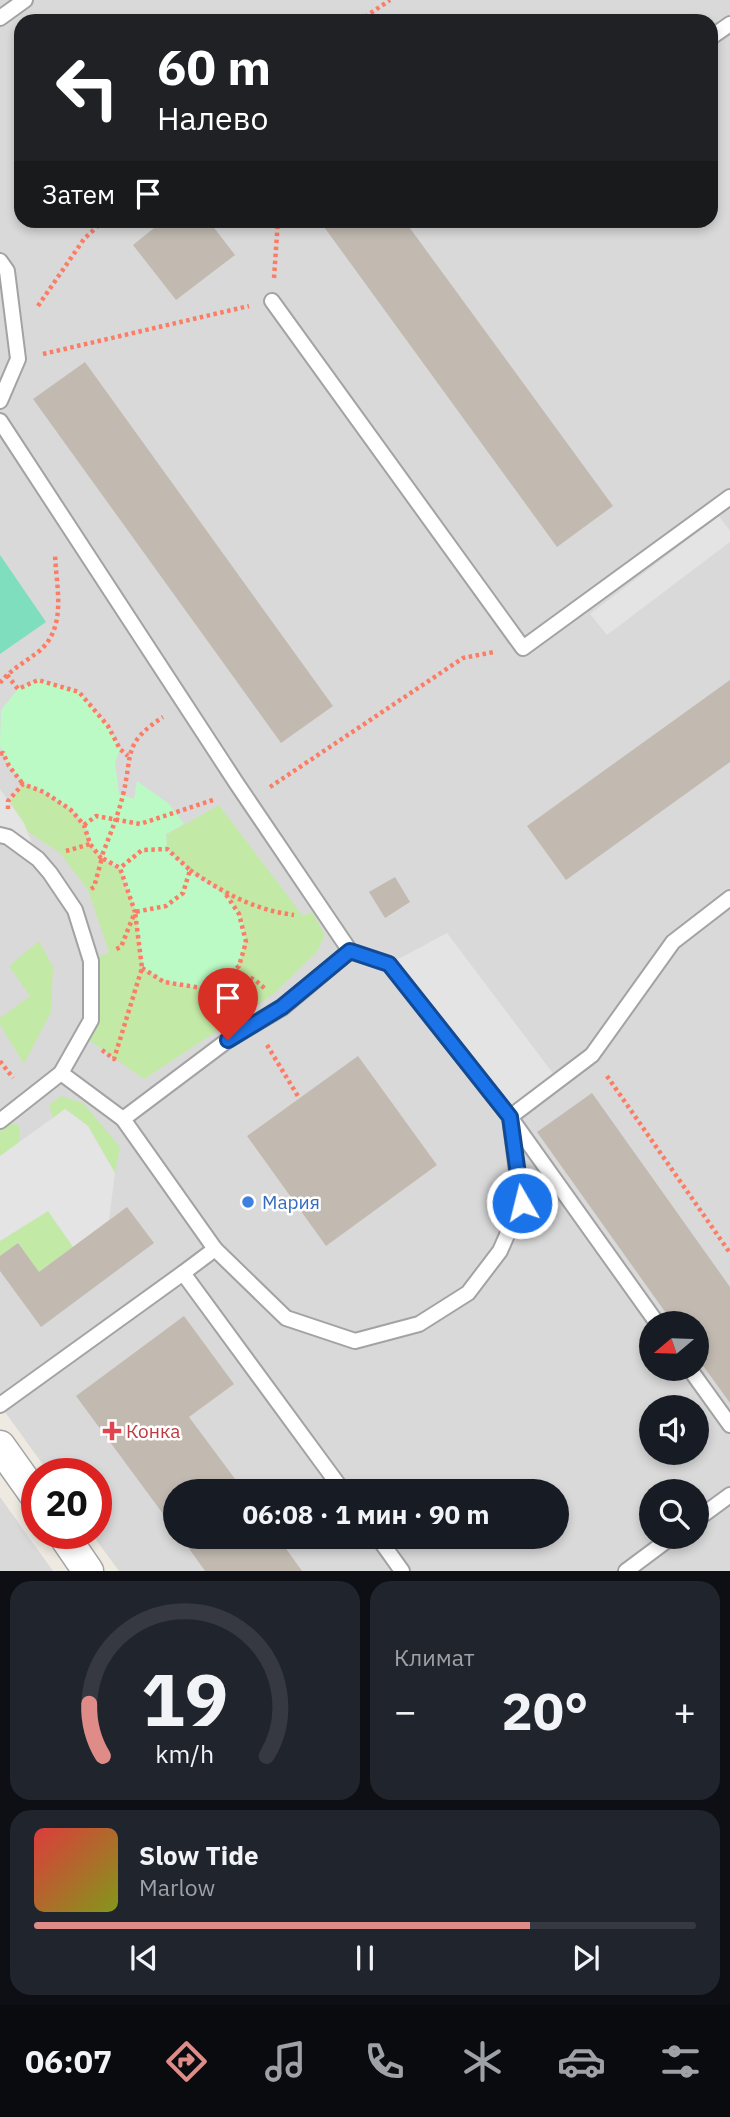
<!DOCTYPE html>
<html lang="ru">
<head>
<meta charset="utf-8">
<style>
  body { margin:0; font-family:"IBM Plex Sans",sans-serif; background:#20242c; color:#f1f3f6; height:100vh; display:flex; flex-direction:column; font-size:26px; white-space:nowrap }
  * { box-sizing:border-box; margin:0 }
  p { font-size:23px; color:#9ea1a6 }
  .icon { flex:none; width:38px; height:38px; fill:none; stroke:currentColor; stroke-width:2; stroke-linecap:round; stroke-linejoin:round }
  .map { position:relative; height:1571px; overflow:hidden }
  .drawer { display:flex; flex-direction:column; gap:10px; padding:10px; background:#0d0f14; flex:1 }
  .drawer>* { flex:none }
  .banner { position:absolute; left:14px; top:14px; width:704px; height:214px; border-radius:21px; box-shadow:0 4px 10px #0003; background:#202124; color:#fff; overflow:hidden }
  .needle { width:46px; rotate:251deg }
  .tools { position:absolute; left:639px; top:1311px; display:grid; gap:14px }
  .tools a { display:grid; place-items:center; width:70px; height:70px; border-radius:50%; background:#171b24; box-shadow:0 4px 10px #0003; font-size:35px }
  .speed { position:absolute; left:21px; top:1458px; display:flex; gap:14px; font-size:35px; font-weight:700; text-align:center }
  .speed>* { display:grid; place-content:center; width:91px; height:91px; border-radius:50%; background:#171b24; box-shadow:0 4px 10px #0003; line-height:1 }
  .speed .limit { border:10px solid #d22; background:#fff; color:#111 }
  .pin { position:absolute; display:grid; place-items:center; width:60px; height:60px; color:#fff; margin:-72px -30px; border-radius:50% 50% 50% 0; rotate:-45deg; box-shadow:0 0 7px #0007 }
  .pin .icon { rotate:45deg }
  .me { position:absolute; width:77px; margin:-38px; rotate:352deg; stroke-linejoin:round; filter:drop-shadow(0 0 5px #0008) }
  .turn { display:flex; align-items:center; gap:24px; height:147px; padding:0 28px; font-size:32px }
  .turn .icon { width:91px; height:91px; stroke-width:2.5 }
  .turn b { display:block; font-size:49px; line-height:60px }
  .then { display:flex; align-items:center; height:66px; padding:0 28px; background:#0003; gap:14px; font-size:26px }
  .big { font-size:52px; font-weight:800; line-height:1.1 }
  .drawer .card { flex:1; display:flex; flex-direction:column; justify-content:center; gap:10px; min-width:0; padding:0 24px; border-radius:21px; background:#20242c }
  .drawer .dial { align-items:center; gap:0 }
  .dial svg { height:182px; overflow:visible; fill:none; stroke:#363941; stroke-width:7; stroke-linecap:round; text-anchor:middle }
  .dial text { fill:#f1f3f6; stroke:none }
  .song { display:flex; align-items:center; gap:21px }
  .cover { width:84px; height:84px; border-radius:10px; background:linear-gradient(135deg,hsl(0 70% 55%),hsl(70 70% 35%)) }
  .played { height:7px; border-radius:4px; background:linear-gradient(90deg,#df8b87 75%,#363941 75%) }
  .keys { display:flex; justify-content:space-around; direction:ltr }
  .heat { display:flex; justify-content:space-between; align-items:center; font-size:38px; direction:ltr }
  .drawer .tiles { flex:1; display:grid; gap:10px; grid-template-columns:1fr 1fr }
  .card:last-child { grid-column:span 2 }
  .trip { position:absolute; left:163px; top:1479px; width:406px; height:70px; border-radius:35px; background:#171b24; box-shadow:0 4px 10px #0003; font-weight:800; line-height:70px; text-align:center }
  .dock { display:flex; height:112px; justify-content:space-around; align-items:center; background:#090b0e; color:#9ea1a6 }
  .dock .icon { width:49px; height:49px }
  .dock .on { color:#df8b87 }
  .dock b { font-size:32px; color:#f1f3f6 }
  .map>svg:first-child { display:block }
</style>
</head>
<body>
<div class="map">
<svg width="730" height="1571" viewBox="0 0 730 1571">
  <rect width="100%" height="100%" fill="#eeeae1"/>
  <g fill="#dad9d9" fill-rule="evenodd">
    <path d="M0,0H730V1571H119L91,1533H96V1474L49,1473L0,1405ZM21,21H710V220H21ZM651,1323H696V1368H651ZM651,1407H696V1452H651ZM175,1491H556V1536H175ZM651,1491H696V1536H651Z"/>
    <polygon points="0,1497 53,1571 0,1571"/>
  </g>
  <g fill="#c3e9a6">
    <path d="M24,784L44,793L71,811L84,826L89,844L101,858L98,869L102,859L119,869L136,913L142,968C160,979 181,990 203,987C239,982 254,945 239,913C229,892 209,884 191,871C183,864 175,856 168,849L166,835L219,805L303,916L312,912L325,935L316,953L272,995L144,1079L82,1035L91,961L109,952L88,890L60,853L27,831L10,801Z"/>
    <polygon points="39,941 53,967 51,1012 24,1064 0,1025 0,1018 30,996 9,966"/>
    <polygon points="61,1096 83,1103 120,1147 115,1173 88,1126 66,1109 53,1118 49,1105"/>
    <polygon points="11,1124 19,1125 20,1142 0,1156 0,1131"/>
    <polygon points="48,1211 73,1247 39,1272 18,1243 0,1256 0,1241"/>
  </g>
  <path fill="#bcfac5" d="M38,680L79,692L108,726L120,749L115,763L119,794L134,799L137,781L169,804L184,824L166,834L167,850C175,857 182,865 190,872C208,885 228,892 239,913C254,943 239,982 203,986C181,989 160,979 143,968L136,912L120,868L103,858L91,844L85,824L72,810L44,792L24,783L9,766L0,746L1,710L18,689Z"/>
  <polygon fill="#7edebe" points="0,555 46,622 0,654"/>
  <g fill="#e4e4e4">
    <polygon points="719,516 730,531 730,542 607,635 590,614"/>
    <polygon points="0,789 24,823 38,859 0,835"/>
    <polygon points="447,933 558,1080 510,1117 389,964"/>
    <polygon points="65,1109 88,1126 115,1173 109,1220 73,1247 48,1211 0,1241 0,1156"/>
  </g>
  <g fill="#c2bab1">
    <polygon points="164,220 208,220 235,255 176,300 133,245"/>
    <polygon points="319,220 404,220 613,506 557,547"/>
    <polygon points="85,362 333,706 281,743 33,399"/>
    <polygon points="730,680 730,762 566,880 527,826"/>
    <polygon points="395,877 410,902 385,918 369,892"/>
    <polygon points="358,1056 437,1165 326,1246 247,1136"/>
    <polygon points="592,1093 730,1287 730,1403 696,1356 696,1323 673,1323 537,1132"/>
    <polygon points="127,1207 154,1243 41,1327 0,1271 0,1256 18,1243 39,1272"/>
    <polygon points="184,1316 234,1384 189,1417 244,1491 175,1491 175,1530 76,1396"/>
    <polygon points="180,1536 277,1536 302,1571 205,1571"/>
  </g>
  <g fill="none" stroke-linecap="round" stroke-linejoin="round">
    <defs>
      <g id="lane">
        <polyline points="0,18 25,0"/>
        <polyline points="710,38 730,24"/>
        <polyline points="0,261 7,271 18,359 0,401"/>
        <polyline points="272,301 523,648 730,497"/>
        <polyline points="0,421 237,784 350,951 389,964 510,1117 521,1203 500,1251 468,1293 419,1324 355,1341 286,1318 215,1249 123,1119 61,1073"/>
        <polyline points="0,835 8,837 38,859 50,873 75,910 91,961 91,1020 61,1073 0,1121"/>
        <polyline points="123,1119 228,1040 282,1008 350,951"/>
        <polyline points="183,1273 215,1249"/>
        <polyline points="657,1323 510,1117 592,1055 673,942 730,898"/>
        <polyline points="689,1368 730,1425"/>
        <polyline points="0,1405 183,1273 343,1491"/>
        <polyline points="696,1520 730,1495"/>
        <polyline points="377,1536 402,1571"/>
        <polyline points="626,1571 673,1536"/>
      </g>
      <g id="street">
        <polyline points="0,1446 37,1498"/>
        <polyline points="62,1533 88,1571"/>
      </g>
    </defs>
    <use href="#lane" stroke="#a3a3a3" stroke-width="18"/>
    <use href="#street" stroke="#a3a3a3" stroke-width="33"/>
    <g stroke="#fb7d65" stroke-width="4.5" stroke-dasharray="3.5 3.5" stroke-linecap="butt">
      <polyline points="359,21 390,0"/>
      <polyline points="274,278 278,220"/>
      <polyline points="38,306 84,239 104,220"/>
      <polyline points="43,354 249,306"/>
      <polyline points="7,675 18,689 38,680 79,692 108,726 120,749 128,756"/>
      <path d="M0,683C10,670 25,662 38,652C68,628 56,587 55,554"/>
      <polyline points="0,754 3,753 9,766 23,784"/>
      <polyline points="270,787 463,658 494,652"/>
      <path d="M8,809V801L23,784L44,792L71,810L84,825L90,844L101,858C109,837 118,816 123,795C133,754 122,744 163,717"/>
      <polyline points="84,825 96,816 140,824 216,799"/>
      <polyline points="66,851 90,844"/>
      <path d="M190,870C222,892 254,910 294,915"/>
      <polyline points="91,889 94,887 102,858 120,868 135,912 121,947 114,950"/>
      <polyline points="142,968 164,982 202,988 220,982 239,966 246,942 239,914 225,893"/>
      <path d="M223,980C242,974 251,974 265,989"/>
      <polyline points="214,1019 209,998 219,983"/>
      <polyline points="267,1045 299,1098"/>
      <polyline points="102,1050 114,1059 142,968 135,912 166,906 183,893 190,870 167,849 142,850 120,868"/>
      <polyline points="0,1061 13,1078"/>
      <polyline points="607,1076 730,1253"/>
    </g>
    <use href="#lane" stroke="#fff" stroke-width="14"/>
    <use href="#street" stroke="#fff" stroke-width="30"/>
  </g>
  <g fill="none" stroke-linecap="round" stroke-linejoin="round">
    <defs>
      <polyline id="route" points="228,1040 282,1007 350,951 389,964 510,1117 522,1203"/>
    </defs>
    <use href="#route" stroke="#114b97" stroke-width="18"/>
    <use href="#route" stroke="#1a73e8" stroke-width="12"/>
  </g>
  <circle fill="#3f7fe0" stroke="#fff" stroke-width="2.5" cx="248" cy="1202" r="7"/>
  <path fill="#e0444e" stroke="#fff" stroke-width="2.5" d="M108.5 1420.5h7v7h7v7h-7v7h-7v-7h-7v-7h7z"/>
  <g text-anchor="middle" dominant-baseline="central" stroke-width="5" stroke-linejoin="round" paint-order="stroke">
    <g font-size="19" fill="#366cbe" stroke="#fff" text-anchor="start">
      <text x="262" y="1202">Мария</text>
    </g>
    <g font-size="19" fill="#be3a42" stroke="#fff" text-anchor="start">
      <text x="126" y="1431">Конка</text>
    </g>
  </g>
</svg>
<div class="tools">
<a><svg class="needle" viewBox="-14 -14 28 28"><path d="M0-13l5 13h-10z" fill="#e53935"/><path d="M0 13l5-13h-10z" fill="#9ea1a6"/></svg></a>
<a><svg class="icon" aria-label="sound" viewBox="0 0 24 24"><path d="M4 9h4l5-4v14l-5-4H4zM17 9q2 3 0 6"/></svg></a>
<a><svg class="icon" aria-label="search" viewBox="0 0 24 24"><circle cx="10" cy="10" r="6"/><path d="M15 15l6 6"/></svg></a>
</div>
<div class="speed"><div class="limit">20</div></div>
<div class="pin" style="left:228px;top:1040px;background:#d93025"><svg class="icon" aria-label="arrive" viewBox="0 0 24 24"><path d="M6 21V4h12l-3 4 3 4H6"/></svg></div>
<svg class="me" style="left:522px;top:1203px" viewBox="-20 -20 40 40"><circle r="17" fill="#1a73e8" stroke="#fff" stroke-width="3"/><path d="M0-11L8 9 0 5-8 9z" fill="#fff"/></svg>
<div class="trip">06:08 · 1 мин · 90 m</div>
<div class="banner">
<div class="turn"><svg class="icon" aria-label="left" viewBox="0 0 24 24"><path d="M17 20v-9H6M10 6l-5 5 5 5"/></svg><div><b>60 m</b>Налево</div></div>
<div class="then">Затем<svg class="icon" aria-label="arrive" viewBox="0 0 24 24"><path d="M6 21V4h12l-3 4 3 4H6"/></svg></div>
</div>
</div>
<section class="drawer">
<div class="tiles">
<div class="card dial"><svg viewBox="0 0 100 80">
<path d="M14 69A42 42 0 1 1 86 69"/>
<path d="M14 69A42 42 0 0 1 8 46" stroke="#df8b87"/>
<text x="50" y="56" font-size="32" font-weight="700">19</text>
<text x="50" y="72" font-size="11">km/h</text>
</svg></div>
<div class="card"><p>Климат</p>
<div class="heat"><a>−</a><b class="big">20°</b><a>+</a></div>
</div>
<div class="card">
<div class="song"><i class="cover"></i><div><b>Slow Tide</b><p>Marlow</p></div></div>
<div class="played"></div>
<div class="keys"><svg class="icon" aria-label="previous" viewBox="0 0 24 24"><path d="M18 5L8 12l10 7zM5 5v14"/></svg><svg class="icon" aria-label="pause" viewBox="0 0 24 24"><path d="M8 5v14M16 5v14"/></svg><svg class="icon" aria-label="next" viewBox="0 0 24 24"><path d="M6 5l10 7-10 7zM19 5v14"/></svg></div>
</div>
</div>
</section>
<nav class="dock">
<b>06:07</b>
<svg class="icon on" aria-label="directions" viewBox="0 0 24 24"><path d="M12 3l9 9-9 9-9-9zM9 14v-3h6M13 9l2 2-2 2"/></svg>
<svg class="icon" aria-label="music" viewBox="0 0 24 24"><path d="M9 18V5l10-2v13"/><circle cx="6" cy="18" r="3"/><circle cx="16" cy="16" r="3"/></svg>
<svg class="icon" aria-label="phone" viewBox="0 0 24 24"><path d="M5 4h4l2 5-3 2q2 4 5 5l2-3 5 2v4C11 20 4 13 5 4z"/></svg>
<svg class="icon" aria-label="climate" viewBox="0 0 24 24"><path d="M12 3v18M4 7l16 10M4 17L20 7"/></svg>
<svg class="icon" aria-label="car" viewBox="0 0 24 24"><path d="M5 17H2v-5l4-1 3-4h7l3 4 3 1v5h-3M9 17h6M6 11h13"/><circle cx="7" cy="17" r="2"/><circle cx="17" cy="17" r="2"/></svg>
<svg class="icon" aria-label="filters" viewBox="0 0 24 24"><path d="M4 7h16M4 17h16"/><circle cx="9" cy="7" r="2"/><circle cx="15" cy="17" r="2"/></svg>
</nav>
</body>
</html>
